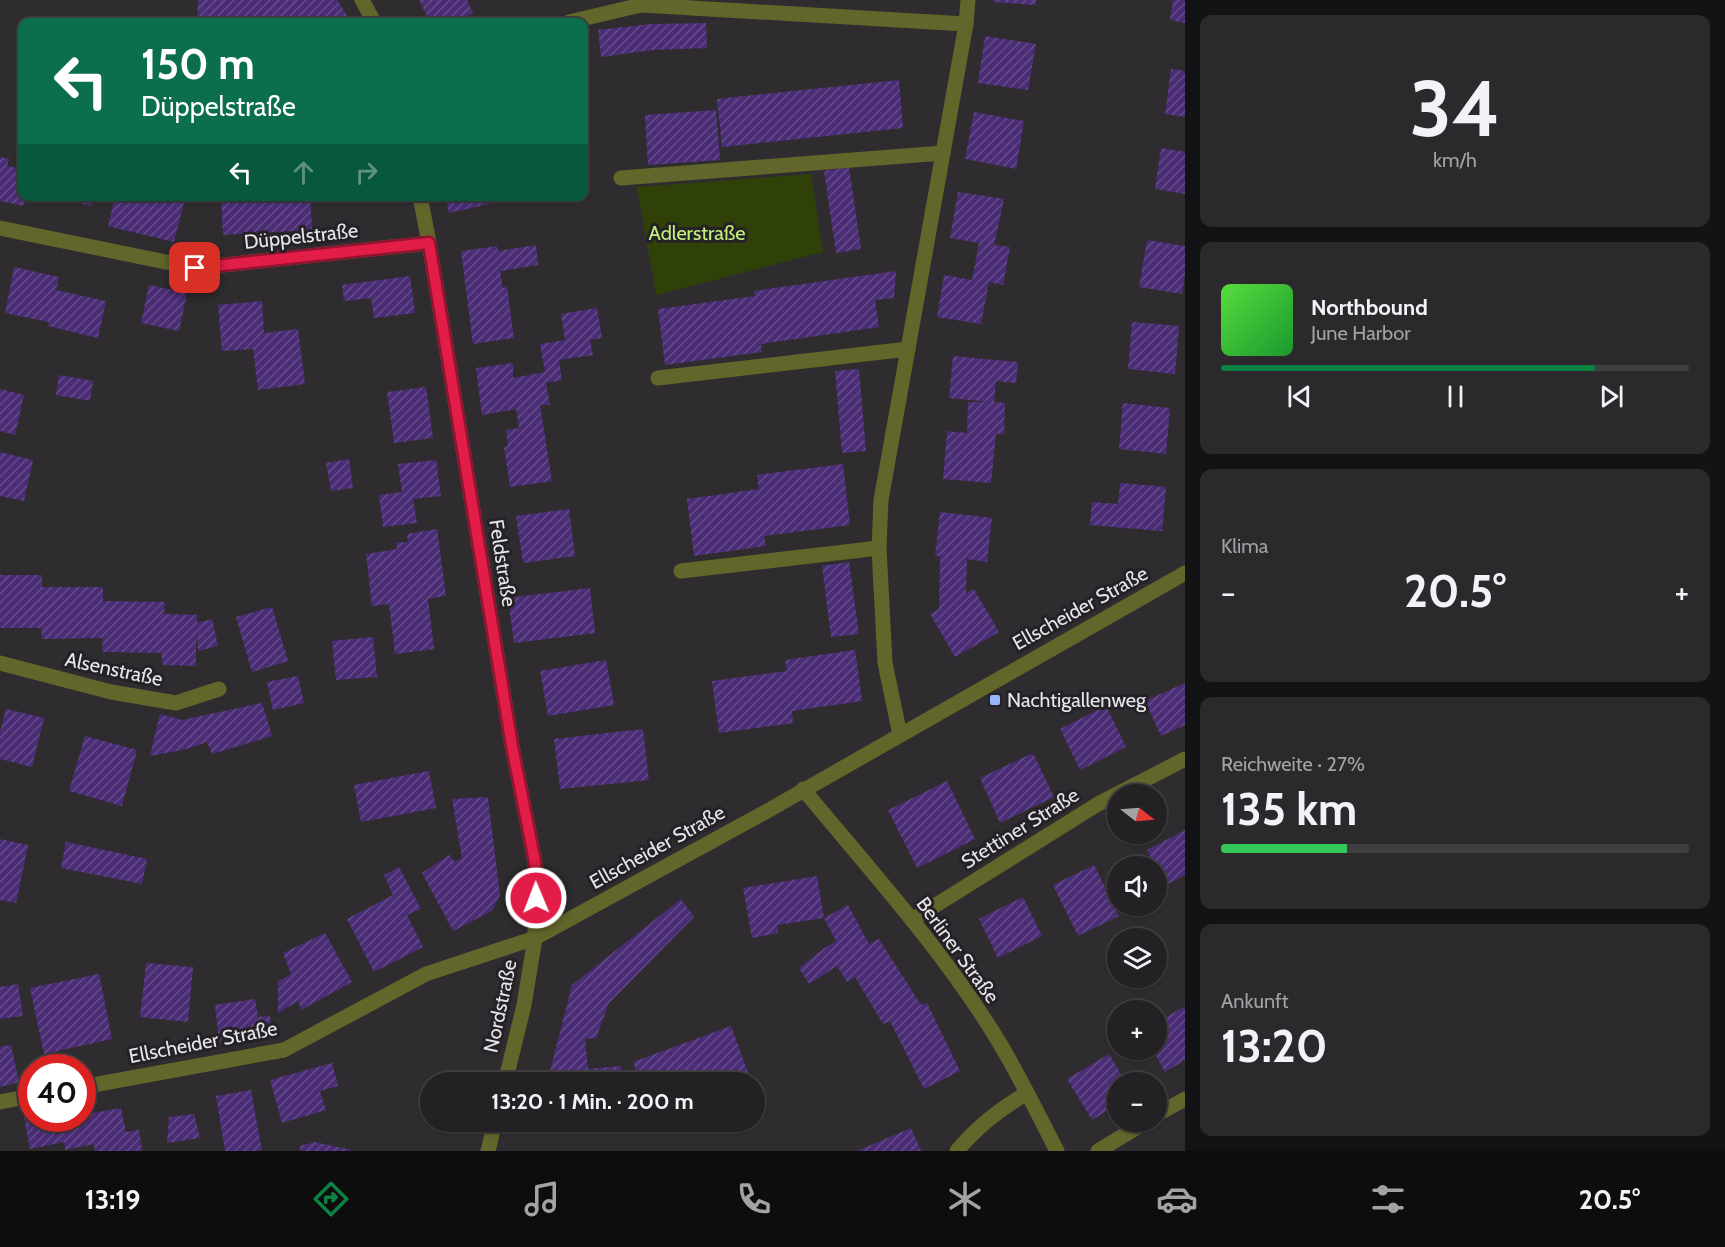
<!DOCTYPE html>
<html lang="de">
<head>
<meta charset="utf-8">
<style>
  body { margin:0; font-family:Cabin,sans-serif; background:#2b292c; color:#f1f3f6; height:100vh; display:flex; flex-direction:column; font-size:22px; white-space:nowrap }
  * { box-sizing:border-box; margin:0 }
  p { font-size:20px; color:#a3a3a6 }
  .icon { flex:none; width:33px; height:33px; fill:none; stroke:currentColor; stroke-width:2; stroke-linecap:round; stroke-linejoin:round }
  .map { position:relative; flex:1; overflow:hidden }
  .panel { display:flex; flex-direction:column; gap:15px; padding:15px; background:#131214; width:540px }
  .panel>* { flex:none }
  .top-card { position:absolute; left:18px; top:18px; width:570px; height:183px; border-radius:12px; box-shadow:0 2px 4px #0004,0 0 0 2px #403e41; background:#0b6e4f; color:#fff; overflow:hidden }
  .needle { width:39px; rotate:107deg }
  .fabs { position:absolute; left:1107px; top:784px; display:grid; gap:12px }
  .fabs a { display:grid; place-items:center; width:60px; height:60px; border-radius:50%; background:#232124; box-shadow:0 2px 4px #0004,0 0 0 2px #403e41; font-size:30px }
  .speed { position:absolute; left:18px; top:1054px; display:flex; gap:12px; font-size:30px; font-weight:700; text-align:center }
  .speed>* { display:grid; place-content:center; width:78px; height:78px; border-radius:50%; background:#232124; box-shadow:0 2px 4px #0004,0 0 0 2px #403e41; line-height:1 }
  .speed .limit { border:9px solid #d22; background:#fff; color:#111 }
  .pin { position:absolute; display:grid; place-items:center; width:51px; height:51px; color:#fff; margin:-26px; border-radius:12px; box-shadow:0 3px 9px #0006 }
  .me { position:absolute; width:66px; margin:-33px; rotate:359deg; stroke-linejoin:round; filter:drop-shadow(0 0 4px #0008) }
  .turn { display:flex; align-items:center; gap:21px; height:126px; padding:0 24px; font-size:27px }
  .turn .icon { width:78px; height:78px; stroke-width:2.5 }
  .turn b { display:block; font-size:42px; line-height:51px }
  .lanes { display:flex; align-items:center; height:57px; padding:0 24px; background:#0003; justify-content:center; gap:30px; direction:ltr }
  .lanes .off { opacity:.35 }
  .big { font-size:45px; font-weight:700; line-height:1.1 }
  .panel .card { flex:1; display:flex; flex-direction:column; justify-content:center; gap:9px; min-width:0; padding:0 21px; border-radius:12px; background:#2b292c }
  .panel .dial { align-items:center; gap:0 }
  .dial b { font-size:78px; line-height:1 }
  .song { display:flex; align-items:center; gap:18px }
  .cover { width:72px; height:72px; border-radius:9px; background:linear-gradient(135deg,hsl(110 70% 55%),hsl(130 70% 35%)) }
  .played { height:6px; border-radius:3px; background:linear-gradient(90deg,#0b8043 80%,#403e41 80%) }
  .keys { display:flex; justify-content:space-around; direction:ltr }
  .heat { display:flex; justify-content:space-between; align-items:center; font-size:33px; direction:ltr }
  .charge { height:9px; border-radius:4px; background:linear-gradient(90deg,#34c759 27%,#403e41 0) }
  .trip { position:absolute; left:420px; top:1072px; width:345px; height:60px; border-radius:30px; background:#232124; box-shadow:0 2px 4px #0004,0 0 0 2px #403e41; font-weight:700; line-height:60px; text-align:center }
  .menu { display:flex; height:96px; justify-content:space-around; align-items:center; background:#0e0d0e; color:#a3a3a6 }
  .menu .icon { width:42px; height:42px }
  .menu .selected { color:#0b8043 }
  .menu b { font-size:27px; color:#f1f3f6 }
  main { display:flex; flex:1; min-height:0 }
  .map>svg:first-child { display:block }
</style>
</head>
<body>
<main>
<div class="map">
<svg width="1185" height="1151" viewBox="0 0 1185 1151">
  <defs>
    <pattern id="building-hatch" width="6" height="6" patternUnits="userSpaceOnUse" patternTransform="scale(1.5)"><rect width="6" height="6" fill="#4b2d76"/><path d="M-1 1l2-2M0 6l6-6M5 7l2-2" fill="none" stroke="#654b8a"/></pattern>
  </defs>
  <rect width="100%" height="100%" fill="#2f2c30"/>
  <polygon fill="#2f4109" points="811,174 823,252 656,295 637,187"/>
  <g fill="url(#building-hatch)">
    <polygon points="198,0 337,0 351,22 197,22"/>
    <polygon points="419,0 467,0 473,13 455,22 430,22"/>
    <polygon points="994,0 1036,0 1036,5 994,2"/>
    <polygon points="1173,0 1185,0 1185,23 1170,20"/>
    <polygon points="706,23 707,48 652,50 601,57 598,30 651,24"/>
    <polygon points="985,36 1036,44 1028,90 978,83"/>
    <polygon points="1171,69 1185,71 1185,117 1165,114"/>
    <polygon points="899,80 903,128 722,147 717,99"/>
    <polygon points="716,110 720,160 648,165 645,115"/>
    <polygon points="974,112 1024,121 1016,169 965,159"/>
    <polygon points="1161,148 1185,152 1185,194 1155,189"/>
    <polygon points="0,157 9,159 7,166 22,169 22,196 26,196 24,206 0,201"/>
    <polygon points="849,167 861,249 836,253 824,171"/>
    <polygon points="958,192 1004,199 994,245 1010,247 1003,285 989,282 981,324 937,317 944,275 972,280 979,243 950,238"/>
    <polygon points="51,196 93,196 91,206"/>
    <polygon points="98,196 169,198 169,196 177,196 177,200 184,202 174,242 108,226 114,201"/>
    <polygon points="221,196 310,196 312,230 223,235"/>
    <polygon points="445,196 488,196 489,204 449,213"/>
    <polygon points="1147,240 1185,246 1185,274 1182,294 1139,287"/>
    <polygon points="536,245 538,265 500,271 503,288 507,287 514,338 473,344 461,251 497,246 498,251"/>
    <polygon points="14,267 59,277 56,290 106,301 98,338 48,326 49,322 5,313"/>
    <polygon points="896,271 894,298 875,300 879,327 761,344 762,352 665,365 658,309 755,296 754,291"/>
    <polygon points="410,276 415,313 374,318 371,298 344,301 342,285"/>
    <polygon points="149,285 187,293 179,331 141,323"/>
    <polygon points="262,301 264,333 298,329 305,384 258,390 253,349 222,351 218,305"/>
    <polygon points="597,308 602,338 590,340 593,355 559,360 562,380 546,383 550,405 540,405 552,481 510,487 504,447 508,446 506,430 519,428 516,409 482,415 476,368 513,363 513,378 545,372 540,344 565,340 561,314"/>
    <polygon points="1132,322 1179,326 1175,374 1128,369"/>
    <polygon points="953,356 1018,362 1016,383 996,381 994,402 1005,403 1004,434 996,434 991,483 943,479 947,431 967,433 968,402 990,402 949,398"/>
    <polygon points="859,369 866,451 842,453 835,371"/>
    <polygon points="59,375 93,381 90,401 56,395"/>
    <polygon points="426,387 433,438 394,443 387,392"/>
    <polygon points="0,389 24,395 15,435 0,431"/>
    <polygon points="1123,403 1170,408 1166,454 1119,449"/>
    <polygon points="0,452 33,460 24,501 0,496"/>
    <polygon points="349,459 353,488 331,491 326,463"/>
    <polygon points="436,460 441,496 413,499 417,523 383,527 379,495 402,492 398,464"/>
    <polygon points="843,464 850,525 764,536 766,546 694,556 687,499 759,489 757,475"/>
    <polygon points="1120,483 1166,487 1162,531 1090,525 1092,502 1118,504"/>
    <polygon points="569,509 575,556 523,563 516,516"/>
    <polygon points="940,512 992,518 987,562 967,559 966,593 974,589 999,632 955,657 930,614 939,609 940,556 935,556"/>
    <polygon points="437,529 446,596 428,599 434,649 395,654 389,604 372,606 366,554 397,549 396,543 408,542 407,534"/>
    <polygon points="849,562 859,634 831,637 822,566"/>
    <polygon points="0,575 42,575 42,587 103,587 103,601 165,602 164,614 197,615 197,623 212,619 218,646 198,651 196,632 196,666 163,665 161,653 102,652 103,638 42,639 41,628 0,628"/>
    <polygon points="590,588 595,633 514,643 508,598"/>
    <polygon points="272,607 288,661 252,672 236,617"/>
    <polygon points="373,637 377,677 336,680 332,641"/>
    <polygon points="855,650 862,701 792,711 793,723 719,733 712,681 787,671 785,660"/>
    <polygon points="606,660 614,705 548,716 540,671"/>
    <polygon points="298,676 304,703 273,710 267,682"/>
    <polygon points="1185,683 1185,725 1161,736 1145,701"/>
    <polygon points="262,703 272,736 212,754 207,742 187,749 150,756 160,714 182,720"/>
    <polygon points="1106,706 1126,747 1080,770 1060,729"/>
    <polygon points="6,709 44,718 32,767 0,759 0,732"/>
    <polygon points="643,729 649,780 560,789 554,739"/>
    <polygon points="85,736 137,750 122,806 69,791"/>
    <polygon points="1033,753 1054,797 1000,823 980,778"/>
    <polygon points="429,771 436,808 361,822 354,785"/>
    <polygon points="947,781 975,839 917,868 888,810"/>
    <polygon points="488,797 500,895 492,911 453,931 422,873 449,855 455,862 462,858 452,799"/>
    <polygon points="1185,830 1185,875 1166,885 1147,850"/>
    <polygon points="0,839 28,845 16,903 0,900"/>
    <polygon points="66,842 147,859 142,884 61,868"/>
    <polygon points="1094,865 1119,916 1078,936 1053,885"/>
    <polygon points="399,867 421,909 407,915 423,947 374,972 347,919 393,895 384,875"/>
    <polygon points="817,876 824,918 848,905 869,944 879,939 921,1005 927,1003 960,1071 924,1089 890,1021 883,1024 855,977 847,982 837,966 809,984 799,968 823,949 836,941 824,918 777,925 778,933 752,938 743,888"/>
    <polygon points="1023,897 1042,936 998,958 979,919"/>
    <polygon points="681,899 694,917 609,1003 596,1038 585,1039 588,1069 621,1066 622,1077 637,1073 633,1062 731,1026 750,1078 736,1083 722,1083 721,1079 708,1083 547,1083 572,985"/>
    <polygon points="325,933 352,982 301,1010 298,1001 278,1013 278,982 291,974 283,953"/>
    <polygon points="146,963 193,967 188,1022 140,1017"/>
    <polygon points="99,974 112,1039 44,1054 30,988"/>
    <polygon points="18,984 23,1016 0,1019 0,987"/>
    <polygon points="255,999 258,1017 270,1016 273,1035 219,1042 215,1005"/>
    <polygon points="1185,1006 1185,1060 1165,1072 1153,1050 1156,1050 1156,1023"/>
    <polygon points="11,1045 19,1082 0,1087 0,1047"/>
    <polygon points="1109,1054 1126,1083 1118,1083 1118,1104 1092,1120 1067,1079"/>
    <polygon points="332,1063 338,1086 320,1091 326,1110 282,1123 270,1080"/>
    <polygon points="251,1090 262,1151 225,1151 216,1096"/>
    <polygon points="121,1108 126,1132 139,1130 142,1151 95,1151 94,1144 65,1150 64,1142 30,1149 24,1117 32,1115 32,1119 82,1119 82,1115"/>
    <polygon points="194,1114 200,1138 167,1143 169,1117"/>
    <polygon points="538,1122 575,1122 575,1125 536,1129"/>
    <polygon points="911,1128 921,1151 857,1151"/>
    <polygon points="315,1142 351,1150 351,1151 300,1151 300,1146"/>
  </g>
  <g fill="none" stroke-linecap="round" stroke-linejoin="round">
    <g stroke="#62662a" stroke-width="15">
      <polyline points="362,0 374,22"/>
      <polyline points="569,22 641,5 966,24"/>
      <polyline points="621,178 943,153"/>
      <polyline points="420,196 429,243 512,746 535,862 535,938 524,1005 505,1083"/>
      <polyline points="0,228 195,268 429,243"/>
      <polyline points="658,378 908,349"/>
      <polyline points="681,571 879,548"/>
      <polyline points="0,663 111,692 176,703 219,689"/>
      <polyline points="900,735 885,663 879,548 881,500 966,24 968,0"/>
      <path d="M803,789C871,871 944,951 999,1042C1020,1077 1038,1114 1057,1151"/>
      <polyline points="912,920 1098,804 1185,759"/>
      <polyline points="82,1087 284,1050 426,974 535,938 769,810 1185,573"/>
      <polyline points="0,1102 32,1096"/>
      <polyline points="1156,1115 1185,1099"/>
      <polyline points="488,1151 495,1122"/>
      <path d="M957,1151C977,1126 1000,1109 1027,1093"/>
      <polyline points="1098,1151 1146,1122"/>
    </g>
  </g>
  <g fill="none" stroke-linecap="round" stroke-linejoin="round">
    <defs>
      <polyline id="route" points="195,268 429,243 512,746 535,862 536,898"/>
    </defs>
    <use href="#route" stroke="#92132f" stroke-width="15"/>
    <use href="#route" stroke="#e11d48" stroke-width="10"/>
  </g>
  <rect fill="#98b5fd" stroke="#252227" stroke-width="2" x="989" y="694" width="12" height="12" rx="3"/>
  <g text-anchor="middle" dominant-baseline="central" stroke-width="6" stroke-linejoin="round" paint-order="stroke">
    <g font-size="20" fill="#c3ef7c" stroke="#252227">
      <text x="697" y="233">Adlerstraße</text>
    </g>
    <g font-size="20" fill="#e8e6e9" stroke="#252227">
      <text transform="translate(301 236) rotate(-6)">Düppelstraße</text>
      <text transform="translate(503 563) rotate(81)">Feldstraße</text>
      <text transform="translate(1080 608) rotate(-29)">Ellscheider Straße</text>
      <text transform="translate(114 669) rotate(12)">Alsenstraße</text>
      <text transform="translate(1020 828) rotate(-32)">Stettiner Straße</text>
      <text transform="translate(657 847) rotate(-29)">Ellscheider Straße</text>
      <text transform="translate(958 950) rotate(54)">Berliner Straße</text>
      <text transform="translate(500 1006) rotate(-78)">Nordstraße</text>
      <text transform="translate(203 1042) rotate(-11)">Ellscheider Straße</text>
    </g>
    <g font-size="20" fill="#e8e6e9" stroke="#252227" text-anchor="start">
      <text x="1007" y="700">Nachtigallenweg</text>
    </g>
  </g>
</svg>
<div class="fabs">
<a><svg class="needle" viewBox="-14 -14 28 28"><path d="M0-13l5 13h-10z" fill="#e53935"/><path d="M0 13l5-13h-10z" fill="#a3a3a6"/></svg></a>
<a><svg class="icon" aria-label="sound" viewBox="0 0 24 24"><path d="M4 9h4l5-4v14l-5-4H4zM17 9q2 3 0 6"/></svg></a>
<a><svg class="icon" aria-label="layers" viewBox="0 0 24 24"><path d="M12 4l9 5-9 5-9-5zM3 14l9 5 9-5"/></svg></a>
<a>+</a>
<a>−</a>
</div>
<div class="speed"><div class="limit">40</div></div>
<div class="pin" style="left:195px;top:268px;background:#d93025"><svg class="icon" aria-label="arrive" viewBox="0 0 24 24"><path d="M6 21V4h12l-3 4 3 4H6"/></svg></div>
<svg class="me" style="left:536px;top:898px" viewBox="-20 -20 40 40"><circle r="17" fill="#e11d48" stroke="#fff" stroke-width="3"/><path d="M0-11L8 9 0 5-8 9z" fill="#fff"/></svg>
<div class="trip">13:20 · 1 Min. · 200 m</div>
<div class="top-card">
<div class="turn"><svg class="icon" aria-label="left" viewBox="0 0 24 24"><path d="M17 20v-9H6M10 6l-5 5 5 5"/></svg><div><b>150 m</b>Düppelstraße</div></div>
<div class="lanes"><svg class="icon" aria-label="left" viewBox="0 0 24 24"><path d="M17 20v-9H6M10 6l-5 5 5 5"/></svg><svg class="icon off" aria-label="ahead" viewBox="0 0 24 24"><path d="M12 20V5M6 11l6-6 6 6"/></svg><svg class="icon off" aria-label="right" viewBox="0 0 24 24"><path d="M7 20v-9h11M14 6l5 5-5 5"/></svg></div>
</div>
</div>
<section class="panel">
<div class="card dial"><b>34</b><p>km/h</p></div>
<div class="card">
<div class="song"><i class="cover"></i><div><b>Northbound</b><p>June Harbor</p></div></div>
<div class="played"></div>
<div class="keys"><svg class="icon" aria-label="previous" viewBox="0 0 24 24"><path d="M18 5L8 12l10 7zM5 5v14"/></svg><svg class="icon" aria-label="pause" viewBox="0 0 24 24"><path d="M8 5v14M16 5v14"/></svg><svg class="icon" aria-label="next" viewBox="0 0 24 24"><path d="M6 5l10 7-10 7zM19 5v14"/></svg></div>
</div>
<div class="card"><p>Klima</p>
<div class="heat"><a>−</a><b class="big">20.5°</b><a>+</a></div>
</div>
<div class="card"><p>Reichweite · 27%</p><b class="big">135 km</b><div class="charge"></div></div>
<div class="card"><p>Ankunft</p><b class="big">13:20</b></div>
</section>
</main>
<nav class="menu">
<b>13:19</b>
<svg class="icon selected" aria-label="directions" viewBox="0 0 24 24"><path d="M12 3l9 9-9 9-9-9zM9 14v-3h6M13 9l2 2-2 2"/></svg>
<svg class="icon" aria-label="music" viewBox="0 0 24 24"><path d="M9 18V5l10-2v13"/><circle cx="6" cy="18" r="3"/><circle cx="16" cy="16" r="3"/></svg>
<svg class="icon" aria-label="phone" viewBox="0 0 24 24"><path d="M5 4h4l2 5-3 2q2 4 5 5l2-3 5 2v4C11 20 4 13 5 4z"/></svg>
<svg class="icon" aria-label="climate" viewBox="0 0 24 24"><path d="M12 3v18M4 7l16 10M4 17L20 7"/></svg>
<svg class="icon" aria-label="car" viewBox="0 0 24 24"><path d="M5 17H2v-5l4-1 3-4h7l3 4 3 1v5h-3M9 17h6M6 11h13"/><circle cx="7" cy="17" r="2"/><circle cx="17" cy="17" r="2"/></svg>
<svg class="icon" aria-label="filters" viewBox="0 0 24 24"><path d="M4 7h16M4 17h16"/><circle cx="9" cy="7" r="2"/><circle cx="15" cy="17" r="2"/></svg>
<b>20.5°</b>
</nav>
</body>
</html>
